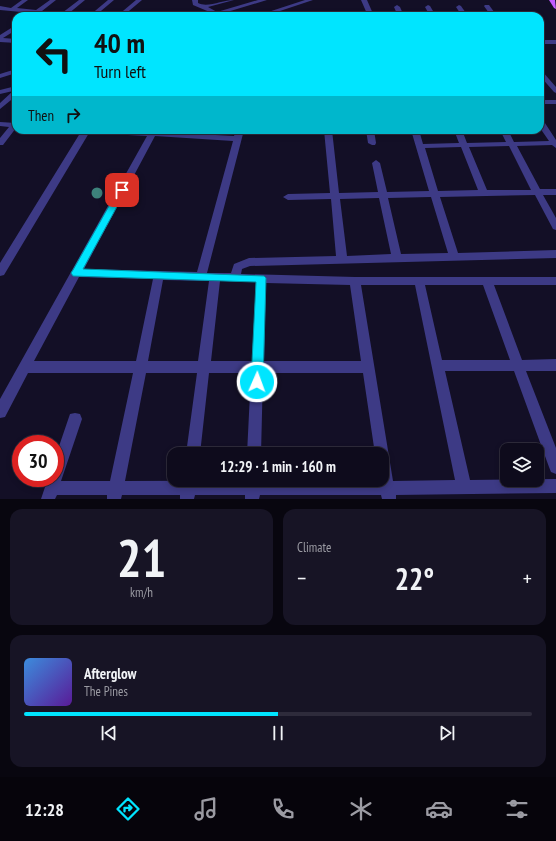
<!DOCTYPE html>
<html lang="en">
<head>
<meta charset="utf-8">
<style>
  body { margin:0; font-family:"PT Sans Narrow",sans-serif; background:#171425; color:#f1f3f6; height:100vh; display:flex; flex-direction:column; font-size:15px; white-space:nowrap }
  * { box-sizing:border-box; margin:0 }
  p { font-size:13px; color:#9b9ba3 }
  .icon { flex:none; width:22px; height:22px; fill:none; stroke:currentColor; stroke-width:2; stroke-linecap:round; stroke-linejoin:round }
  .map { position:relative; height:499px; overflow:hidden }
  .panel { display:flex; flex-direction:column; gap:10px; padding:10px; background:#08060f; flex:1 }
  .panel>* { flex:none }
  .top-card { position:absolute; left:12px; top:12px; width:532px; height:122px; border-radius:12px; box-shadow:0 2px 6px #0003,0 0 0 1px #2e2b3b; background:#00e5ff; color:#111; overflow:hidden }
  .tools { position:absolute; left:500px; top:443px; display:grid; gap:8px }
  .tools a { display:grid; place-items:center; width:44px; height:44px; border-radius:8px; background:#0e0b1c; box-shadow:0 2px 6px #0003,0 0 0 1px #2e2b3b; font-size:20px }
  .speed { position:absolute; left:12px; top:435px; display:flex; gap:8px; font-size:20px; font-weight:700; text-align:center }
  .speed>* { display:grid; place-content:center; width:52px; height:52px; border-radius:50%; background:#0e0b1c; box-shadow:0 2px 6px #0003,0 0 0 1px #2e2b3b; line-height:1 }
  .speed .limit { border:6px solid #d22; background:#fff; color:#111 }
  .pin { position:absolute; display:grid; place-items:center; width:34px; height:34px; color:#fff; margin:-17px; border-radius:8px; box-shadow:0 2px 6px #0006 }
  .me { position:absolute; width:44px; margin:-22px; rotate:2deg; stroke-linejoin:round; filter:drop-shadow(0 0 3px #0008) }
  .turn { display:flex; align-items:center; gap:14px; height:84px; padding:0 16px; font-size:18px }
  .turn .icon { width:52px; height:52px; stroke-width:2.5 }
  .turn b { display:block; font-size:28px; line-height:34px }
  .then { display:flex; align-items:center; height:38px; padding:0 16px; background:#0003; gap:8px; font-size:15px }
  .big { font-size:30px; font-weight:600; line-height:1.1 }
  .panel .tile { flex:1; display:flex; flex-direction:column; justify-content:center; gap:6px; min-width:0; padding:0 14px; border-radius:12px; background:#171425 }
  .panel .dial { align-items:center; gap:0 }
  .dial b { font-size:52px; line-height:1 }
  .song { display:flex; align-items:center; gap:12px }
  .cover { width:48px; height:48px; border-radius:6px; background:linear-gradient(135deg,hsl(210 70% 55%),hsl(270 70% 35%)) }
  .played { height:4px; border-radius:2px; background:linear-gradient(90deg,#00e5ff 50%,#2e2b3b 50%) }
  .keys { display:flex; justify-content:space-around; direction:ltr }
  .heat { display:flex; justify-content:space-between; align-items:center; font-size:22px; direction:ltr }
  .panel .tiles { flex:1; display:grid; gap:10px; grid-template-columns:1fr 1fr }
  .tile:last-child { grid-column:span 2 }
  .trip { position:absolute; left:167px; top:447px; width:222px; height:40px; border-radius:12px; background:#0e0b1c; box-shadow:0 2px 6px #0003,0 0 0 1px #2e2b3b; font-weight:600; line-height:40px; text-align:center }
  .tabs { display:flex; height:64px; justify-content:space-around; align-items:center; background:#06040b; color:#9b9ba3 }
  .tabs .icon { width:28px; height:28px }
  .tabs .current { color:#00e5ff }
  .tabs b { font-size:18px; color:#f1f3f6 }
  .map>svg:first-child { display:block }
</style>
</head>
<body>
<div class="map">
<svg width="556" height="499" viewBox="0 0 556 499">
  <rect width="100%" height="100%" fill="#130f26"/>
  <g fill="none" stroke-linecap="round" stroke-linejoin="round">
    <g fill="#3d3a85" fill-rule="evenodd">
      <polygon points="22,0 28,0 17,8 36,10 50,0 56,0 42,11 62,13 79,0 85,0 68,14 78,16 38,14 34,16 32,15 32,13 0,10 0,6 11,8"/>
      <polygon points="108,0 114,0 95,16 89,16"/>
      <polygon points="136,0 142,0 123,16 117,16"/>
      <path d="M192,0H198V3C208,8 222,0 234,0L208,7L217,12L258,0H267L214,16H205L212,13L193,5Z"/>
      <polygon points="305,0 313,0 265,16 256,16"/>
      <polygon points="361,0 367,0 374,16 368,16"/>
      <polygon points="397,5 400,7 404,16 398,16 394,7"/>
      <polygon points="428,5 430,6 436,16 430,16 425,7"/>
      <polygon points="459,5 461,6 468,16 462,16 456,7"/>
      <polygon points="485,5 489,5 497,16 491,16 484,6"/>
      <polygon points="16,25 16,30 3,38 16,39 16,43 0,42 0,35"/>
      <rect x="540" y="40" width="16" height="4"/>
      <polygon points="16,69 16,73 0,78 0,74"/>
      <polygon points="540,70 542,71 556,87 556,93 554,92 540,76"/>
      <polygon points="16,86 16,96 0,109 0,103 13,91 0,94 0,90"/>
      <rect x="540" y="100" width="16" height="4"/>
      <path d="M540,120H543L556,140V148L552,145L517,146L540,189H556V195H543L556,218V230L553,229L535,195L440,197L458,253L556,250V258L250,266L242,269L241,274L355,277H556V285H494L522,360L556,359V371H526L556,448V474L551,472L549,467L514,371H445L470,480L556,479V493L396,495V499H382L381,495H260L259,499H245V495H195L194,499H180V495H122L121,499H107V495H57L55,499H41L48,478H55V458L70,414L75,413L80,414L82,419L61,481H110L133,373H28L5,417L0,418V399L147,136L89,133L4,275L0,276V263L82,130H125L234,136L236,130H244L207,273H231L234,264L249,258L336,256L331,199L288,200L283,197L288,194L330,193L324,130H332L339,193L378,192L372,163L376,160L380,163L387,192L429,191L411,130H419L423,144L459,143L454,130H462L467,143L506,142L500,130H508L514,142L549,141L540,128ZM155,136L233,141L197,272L84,269ZM509,146L531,190H487L469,147ZM461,147L478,190L438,191L425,148ZM431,197L448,253L401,254L388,198ZM379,198L391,254L347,256L340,199ZM79,277L153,279L136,361H34ZM163,280L209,281L198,361H148ZM220,281L256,282L252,361H211ZM266,283L350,285L361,361H264ZM361,285H415L455,480L393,481ZM425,285H483L510,360H442ZM146,373H197L186,454H200L209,373H251L247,454H261L263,373H363L375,454H382V480L125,481Z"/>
      <polygon points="0,122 16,123 16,128 3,145 0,145 0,138 9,127 0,126"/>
      <polygon points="366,130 374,130 376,143 375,145 372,145 368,143"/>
    </g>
    <polygon fill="#c25bff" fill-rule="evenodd" points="549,0 555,0 556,9 554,8"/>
  </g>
  <circle fill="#3d827b" cx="97" cy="193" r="5.5"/>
  <polygon fill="#00e5ff" stroke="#0095a6" points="122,187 126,190 83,269 264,276 266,278 263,382 261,386 257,388 253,386 251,382 256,282 73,276 71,273 73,270 118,190"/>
</svg>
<div class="tools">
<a><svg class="icon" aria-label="layers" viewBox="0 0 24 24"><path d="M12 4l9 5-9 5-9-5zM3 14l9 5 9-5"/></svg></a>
</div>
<div class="speed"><div class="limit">30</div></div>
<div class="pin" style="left:122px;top:190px;background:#d93025"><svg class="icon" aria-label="arrive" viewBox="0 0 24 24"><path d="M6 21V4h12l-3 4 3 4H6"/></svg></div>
<svg class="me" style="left:257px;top:382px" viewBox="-20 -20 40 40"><circle r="17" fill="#00e5ff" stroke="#fff" stroke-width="3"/><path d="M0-11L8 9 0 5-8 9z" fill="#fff"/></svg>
<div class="trip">12:29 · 1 min · 160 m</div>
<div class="top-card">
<div class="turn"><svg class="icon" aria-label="left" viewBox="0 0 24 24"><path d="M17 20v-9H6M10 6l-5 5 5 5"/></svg><div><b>40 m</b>Turn left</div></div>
<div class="then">Then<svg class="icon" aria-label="right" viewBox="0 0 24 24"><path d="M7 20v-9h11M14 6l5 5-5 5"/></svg></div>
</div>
</div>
<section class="panel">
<div class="tiles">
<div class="tile dial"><b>21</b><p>km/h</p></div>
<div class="tile"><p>Climate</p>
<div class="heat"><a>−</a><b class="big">22°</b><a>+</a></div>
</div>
<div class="tile">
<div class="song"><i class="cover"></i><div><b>Afterglow</b><p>The Pines</p></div></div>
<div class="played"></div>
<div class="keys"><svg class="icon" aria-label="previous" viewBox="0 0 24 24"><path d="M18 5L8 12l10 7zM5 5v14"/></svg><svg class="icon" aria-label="pause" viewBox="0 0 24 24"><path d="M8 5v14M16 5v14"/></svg><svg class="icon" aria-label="next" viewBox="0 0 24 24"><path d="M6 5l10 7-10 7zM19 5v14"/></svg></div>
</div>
</div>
</section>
<nav class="tabs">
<b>12:28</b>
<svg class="icon current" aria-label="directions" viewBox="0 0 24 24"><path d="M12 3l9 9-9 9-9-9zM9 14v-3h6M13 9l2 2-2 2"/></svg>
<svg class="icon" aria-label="music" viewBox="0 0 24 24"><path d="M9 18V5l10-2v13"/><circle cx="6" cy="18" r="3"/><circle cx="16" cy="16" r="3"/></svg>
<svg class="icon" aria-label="phone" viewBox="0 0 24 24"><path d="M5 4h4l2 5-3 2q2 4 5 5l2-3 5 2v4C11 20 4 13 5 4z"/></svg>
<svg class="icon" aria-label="climate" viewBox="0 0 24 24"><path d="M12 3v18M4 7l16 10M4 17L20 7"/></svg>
<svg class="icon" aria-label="car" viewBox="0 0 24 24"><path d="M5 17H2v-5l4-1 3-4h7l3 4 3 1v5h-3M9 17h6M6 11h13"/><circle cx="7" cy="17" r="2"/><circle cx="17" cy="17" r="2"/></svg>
<svg class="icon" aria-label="filters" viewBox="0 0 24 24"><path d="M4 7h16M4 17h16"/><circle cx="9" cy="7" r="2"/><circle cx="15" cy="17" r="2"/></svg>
</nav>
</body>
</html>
